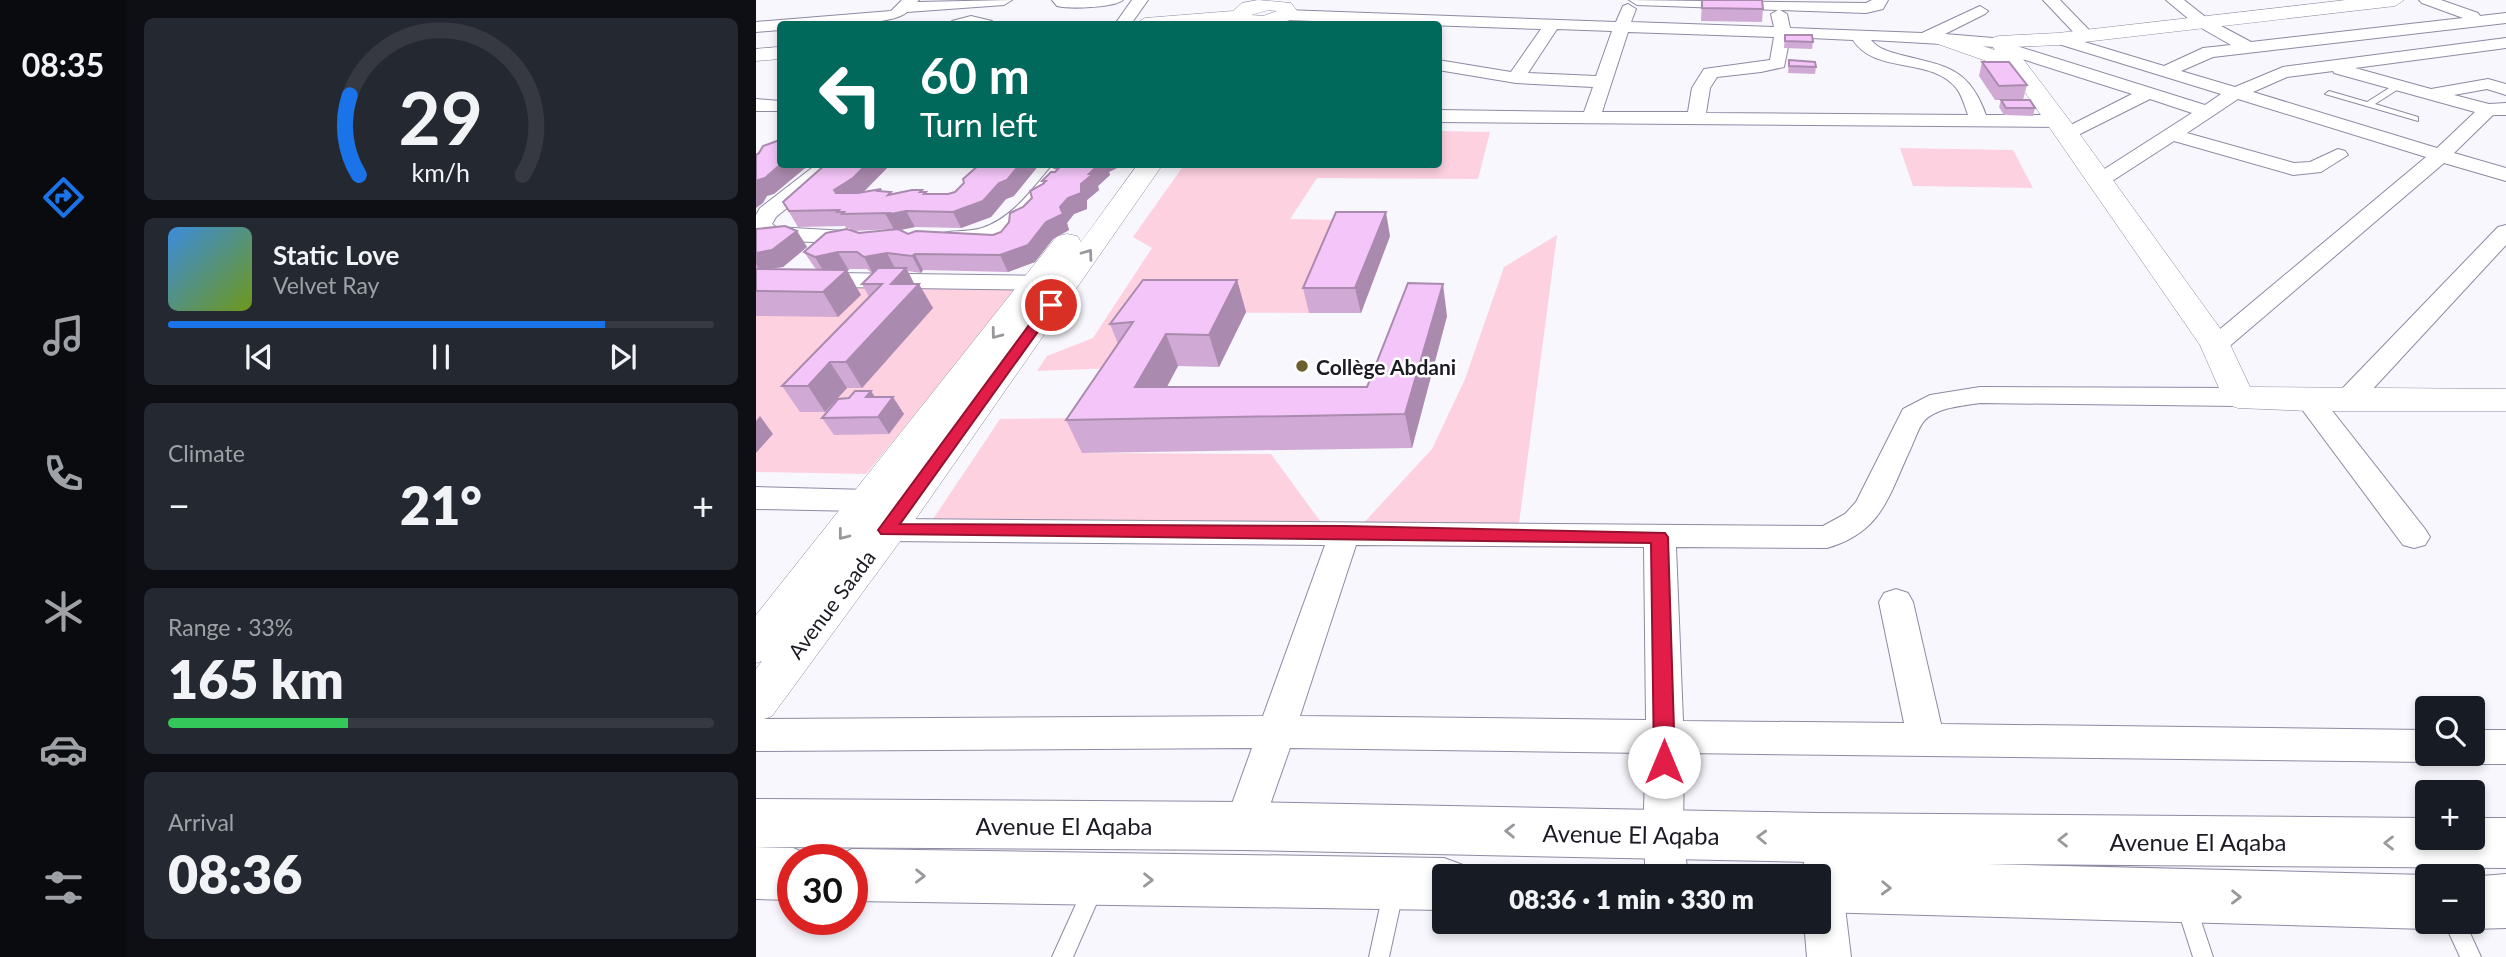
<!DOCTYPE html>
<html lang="en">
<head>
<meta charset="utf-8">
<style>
  body { margin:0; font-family:Lato,sans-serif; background:#242831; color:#f1f3f6; height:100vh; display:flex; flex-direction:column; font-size:26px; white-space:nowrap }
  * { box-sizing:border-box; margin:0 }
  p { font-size:23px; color:#9ea1a6 }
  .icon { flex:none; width:38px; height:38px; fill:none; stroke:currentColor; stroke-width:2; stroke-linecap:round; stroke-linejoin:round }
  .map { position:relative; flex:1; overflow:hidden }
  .sheet { display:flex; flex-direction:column; gap:18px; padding:18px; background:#0d0f14; width:630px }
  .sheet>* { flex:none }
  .hud { position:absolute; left:21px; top:21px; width:665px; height:147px; border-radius:7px; box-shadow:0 4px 10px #0003; background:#00695c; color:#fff; overflow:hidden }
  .fabs { position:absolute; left:1659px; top:696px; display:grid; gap:14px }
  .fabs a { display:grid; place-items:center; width:70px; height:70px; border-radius:7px; background:#171b24; box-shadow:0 4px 10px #0003; font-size:35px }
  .speed { position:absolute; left:21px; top:844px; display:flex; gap:14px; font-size:35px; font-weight:700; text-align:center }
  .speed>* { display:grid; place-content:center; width:91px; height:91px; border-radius:50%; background:#171b24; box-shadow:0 4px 10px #0003; line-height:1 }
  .speed .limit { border:10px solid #d22; background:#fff; color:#111 }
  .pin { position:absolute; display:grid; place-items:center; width:60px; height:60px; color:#fff; margin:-30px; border:4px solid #fff; border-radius:50%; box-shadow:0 2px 7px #0007 }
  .me { position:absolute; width:77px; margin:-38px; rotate:0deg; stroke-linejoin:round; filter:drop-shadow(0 0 5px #0008) }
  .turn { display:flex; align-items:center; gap:24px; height:147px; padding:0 28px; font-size:32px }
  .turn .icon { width:91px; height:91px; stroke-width:2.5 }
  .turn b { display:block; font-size:49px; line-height:60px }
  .big { font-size:52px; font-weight:800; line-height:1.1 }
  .sheet .widget { flex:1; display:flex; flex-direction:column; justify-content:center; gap:10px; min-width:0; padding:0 24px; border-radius:10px; background:#242831 }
  .sheet .dial { align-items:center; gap:0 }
  .dial svg { height:182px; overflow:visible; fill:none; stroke:#363941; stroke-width:7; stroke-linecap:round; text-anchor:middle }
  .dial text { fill:#f1f3f6; stroke:none }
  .song { display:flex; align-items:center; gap:21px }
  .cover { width:84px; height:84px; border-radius:10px; background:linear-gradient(135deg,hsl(210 70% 55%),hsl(80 70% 35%)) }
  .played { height:7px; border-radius:4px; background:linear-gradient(90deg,#1a73e8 80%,#363941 80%) }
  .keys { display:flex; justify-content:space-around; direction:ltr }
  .heat { display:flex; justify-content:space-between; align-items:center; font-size:38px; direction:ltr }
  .charge { height:10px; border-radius:5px; background:linear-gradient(90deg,#34c759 33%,#363941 0) }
  .trip { position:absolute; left:676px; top:864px; width:399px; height:70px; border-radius:7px; background:#171b24; box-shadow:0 4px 10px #0003; font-weight:800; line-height:70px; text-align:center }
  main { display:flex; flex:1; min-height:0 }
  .dock { display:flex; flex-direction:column; width:126px; justify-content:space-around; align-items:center; background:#090b0e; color:#9ea1a6 }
  .dock .icon { width:49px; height:49px }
  .dock .selected { color:#1a73e8 }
  .dock b { font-size:32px; color:#f1f3f6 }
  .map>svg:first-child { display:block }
</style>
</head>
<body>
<main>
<nav class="dock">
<b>08:35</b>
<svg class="icon selected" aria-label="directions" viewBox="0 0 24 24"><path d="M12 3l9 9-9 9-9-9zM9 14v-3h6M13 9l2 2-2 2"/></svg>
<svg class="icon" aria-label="music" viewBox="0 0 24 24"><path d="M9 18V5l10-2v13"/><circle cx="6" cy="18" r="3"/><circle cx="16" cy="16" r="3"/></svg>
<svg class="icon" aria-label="phone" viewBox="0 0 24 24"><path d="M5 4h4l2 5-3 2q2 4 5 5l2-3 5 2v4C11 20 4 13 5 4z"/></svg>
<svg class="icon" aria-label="climate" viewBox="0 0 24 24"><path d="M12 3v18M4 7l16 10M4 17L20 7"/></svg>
<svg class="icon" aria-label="car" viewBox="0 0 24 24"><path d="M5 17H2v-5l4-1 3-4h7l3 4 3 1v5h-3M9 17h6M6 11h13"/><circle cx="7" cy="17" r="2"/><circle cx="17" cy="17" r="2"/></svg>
<svg class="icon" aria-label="filters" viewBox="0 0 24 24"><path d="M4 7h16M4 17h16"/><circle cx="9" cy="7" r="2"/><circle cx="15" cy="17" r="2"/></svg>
</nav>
<section class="sheet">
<div class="widget dial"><svg viewBox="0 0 100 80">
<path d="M14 69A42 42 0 1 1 86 69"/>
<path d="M14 69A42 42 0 0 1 10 34" stroke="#1a73e8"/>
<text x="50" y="56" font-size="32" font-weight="700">29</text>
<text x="50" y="72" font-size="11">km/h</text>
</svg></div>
<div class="widget">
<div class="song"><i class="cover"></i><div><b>Static Love</b><p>Velvet Ray</p></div></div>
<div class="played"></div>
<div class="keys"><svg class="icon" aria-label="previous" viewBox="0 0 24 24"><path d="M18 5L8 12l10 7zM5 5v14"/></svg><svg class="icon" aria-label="pause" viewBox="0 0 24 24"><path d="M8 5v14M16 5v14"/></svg><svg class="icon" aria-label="next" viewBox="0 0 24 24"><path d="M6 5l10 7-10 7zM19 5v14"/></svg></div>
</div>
<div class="widget"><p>Climate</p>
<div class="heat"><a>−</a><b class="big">21°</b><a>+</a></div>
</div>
<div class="widget"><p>Range · 33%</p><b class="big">165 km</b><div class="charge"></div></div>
<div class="widget"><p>Arrival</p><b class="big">08:36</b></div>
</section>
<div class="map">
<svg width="1750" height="957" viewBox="0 0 1750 957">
  <rect width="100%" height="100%" fill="#f7f7fd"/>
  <g fill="#fed1e0">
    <polygon points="683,131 734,132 722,179 561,178 534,219 591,220 553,313 398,312 326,453 515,454 567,525 171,528 244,419 331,418 360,368 281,371 291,356 337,338 396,248 377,237 428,165 682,164"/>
    <polygon points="1144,148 1257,150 1277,188 1157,186"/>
    <polygon points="801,235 762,531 602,529 676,449 709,379 748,267"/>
    <polygon points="0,286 261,290 110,474 0,472"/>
  </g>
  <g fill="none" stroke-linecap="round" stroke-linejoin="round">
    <defs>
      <g id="service">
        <polygon points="1641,83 1644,84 1644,88 1619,104 1662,117 1662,121 1569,94 1573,91 1611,102"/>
        <polygon points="337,879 344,882 347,889 317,957 296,957 330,882"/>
        <polygon points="637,883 644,886 647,893 633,957 613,957 627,893 630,886"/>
        <polygon points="1430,894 1437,897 1457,957 1437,957 1420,904 1423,897"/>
        <polygon points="1688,922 1709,922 1725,957 1704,957"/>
      </g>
      <g id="minor">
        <path d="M146,0H163L161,2L256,0L248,5L151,12C134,28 50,24 24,24V30L0,32V22L135,11Z"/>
        <path d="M296,0H367C357,8 314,9 301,6Z"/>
        <polygon points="376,0 392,0 375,24 359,24"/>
        <path d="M873,0L1110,3L1116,0H1132L1127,9L1110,13L1024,10L1031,14L1034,28L1166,33L1224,6L1232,11L1229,14L1189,34L1249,39L1251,43L1449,105L1465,94L1296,42L1294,39L1302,34L1408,66L1447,48L1475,45L1440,25L1410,0H1428L1452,19L1495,42L1707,18L1666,3L1663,0H1685L1722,13L1724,16L1750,13V23L1457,57L1425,71L1479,87L1527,67L1750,38V48L1599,68L1675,89L1732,79L1750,84V95L1731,89L1698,95L1733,104L1750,103V115H1737L1698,153L1750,168V181L1688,163L1469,350L1460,353L1451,350L1447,345L1451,340L1670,157L1482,99L1431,133L1538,163L1554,162L1582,149L1589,151L1592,155L1565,172L1537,175L1418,141L1350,185H1336L1333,181L1336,177L1436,113L1394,99L1312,140L1305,138L1302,134L1305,130L1376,94L1241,51L1239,47L1115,40C1122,49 1134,52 1145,55C1189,66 1213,67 1230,115H1302L1311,121L1302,127L682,122V110L828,112L837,87L760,83L682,70V60L755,72L785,29L529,20L521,15L529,10L860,22L867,6L872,4L880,9L875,22L1018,27L1015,14L1022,10L881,5ZM801,29L856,31L840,76L772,73ZM872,32L1018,37L1014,60L948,69L936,88L932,112H846ZM1034,37L1097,40C1119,75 1176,56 1201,89C1206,96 1209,106 1212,115L950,113L954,88L961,77L1005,72L1028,67ZM1577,71L1578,73L1719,112L1681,148L1497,92L1531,77Z"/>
        <polygon points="1287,0 1304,0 1335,32 1337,35 1335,38 1323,38"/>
        <polygon points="215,16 236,21 238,24 194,24 196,21"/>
        <polygon points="0,99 24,101 24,111 0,111"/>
        <path d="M61,164H84L20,217L16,224L20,227L90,231L93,236C84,249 72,261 56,257L53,252L62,242L15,241L0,233V215L4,208Z"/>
        <path d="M298,164H319C289,206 245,257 187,243L184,238L187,233C200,230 214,232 226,228C257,218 277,188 298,164Z"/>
        <polygon points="1750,225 1750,245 1602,405 1592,408 1582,405 1578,399 1582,393 1742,227"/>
        <polygon points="0,272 304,276 312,278 316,283 312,288 304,290 0,286"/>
        <path d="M1224,387L1482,388L1492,391L1496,397L1492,403L1482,406L1224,403C1207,406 1181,407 1168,421C1162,428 1158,442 1154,450C1132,497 1126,532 1071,548L920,547L927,721L1148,723L1123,602L1128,593L1140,589L1152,593L1157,602L1185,724L1671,730V754H1686L1684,758L1671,762L928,753L927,834L932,877H890L887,834L890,753L534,748L502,839L488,845L474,839L468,826L496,748L0,751V719L507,716L569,545L131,541L120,538L104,511L0,509V487L113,490L124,493L140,519L1067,526L1089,514L1100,502L1147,409L1174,395ZM600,545L888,547L890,720L544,716Z"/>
        <polygon points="1553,391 1563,394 1669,529 1674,537 1669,545 1658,548 1647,545 1539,400 1543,394"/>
        <polygon points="1717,730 1750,730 1750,764 1717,764 1704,759 1701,754 1717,754"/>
        <polygon points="1064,854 1079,860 1085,874 1095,957 1051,957 1048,922 1062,922 1062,877 1043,877 1049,860"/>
      </g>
      <g id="tertiary">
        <path d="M502,0L535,3L542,12L534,20L522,24L478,22L379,24L389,18L477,11L486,3ZM513,10L521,11L507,16L495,15Z"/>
        <polygon points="1590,0 1648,0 1639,6 1302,45 1258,47 1320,129 1471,338 1494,387 1750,389 1750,411 1553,411 1482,408 1470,404 1444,345 1253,69 1179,43 1176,39 1179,35 1186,33 1239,50 1233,42 1236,38 1243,36 1302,33"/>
        <polygon points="24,47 24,59 0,61 0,49"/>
        <polygon points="382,164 407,164 145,540 16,716 0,722 0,669 6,661 0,663 0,615 301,236 311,234 321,236 325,242"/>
      </g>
      <g id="secondary">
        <polygon points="0,799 488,802 1061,813 1671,818 1671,838 1717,838 1717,818 1750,818 1750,868 1231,864 1671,875 1675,877 1671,877 1671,922 1688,922 1671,929 1062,912 1062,877 1039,877 1043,867 1055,862 488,850 0,847"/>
        <polygon points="0,847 37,848 56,856 58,859 37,859 37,900 0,899"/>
        <polygon points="96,849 688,858 707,865 712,877 688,877 688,910 96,901 96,859 76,859"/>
        <polygon points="1750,874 1750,928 1717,929 1700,922 1717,922 1717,877 1713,877"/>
      </g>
    </defs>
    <use href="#service" stroke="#8d8aa3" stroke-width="2"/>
    <use href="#minor" stroke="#8d8aa3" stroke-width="2"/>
    <use href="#tertiary" stroke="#8d8aa3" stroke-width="1"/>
    <use href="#secondary" stroke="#8d8aa3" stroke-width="2"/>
    <use href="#service" fill="#fff" fill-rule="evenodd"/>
    <use href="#minor" fill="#fff" fill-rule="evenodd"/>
    <use href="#tertiary" fill="#fff" fill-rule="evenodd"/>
    <use href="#secondary" fill="#fff" fill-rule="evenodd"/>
  </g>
  <g fill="#d1a9d5" fill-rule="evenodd">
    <polygon points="946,0 1007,9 1006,22 945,21"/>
    <polygon points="1029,35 1057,42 1056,49 1028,48"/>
    <polygon points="1033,60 1060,67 1059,74 1032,73"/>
    <polygon points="1226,62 1271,85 1267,100 1279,108 1277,116 1248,115 1243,107 1245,100 1239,100 1223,76"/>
    <path d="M70,164H135L107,193L125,189L126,191L137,194L166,190L167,192H170L171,194L258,196L250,199L235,217L205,228L159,227L144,230L152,234L237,235L245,232L287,184L286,181L300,171L299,168L302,164H363V167L353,172L354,175L342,186L343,190L331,200V209L318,214L311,223L313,230L297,239L279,262L252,272L167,270L165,273L152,271L158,284L177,308L106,388H91L69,412H44L26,386L113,297L106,284L116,273L111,269H92L86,270L105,295L82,317L0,316V269H1L0,268V229L41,231L51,247L27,267L12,269L62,270L59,268L48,252L94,230V228H90L89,226L42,227L27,202ZM138,229L103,233L96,231Z"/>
    <polygon points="634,236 605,313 553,313 547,288"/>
    <polygon points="481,280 490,312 463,367 422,366 410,387 611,387 691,316 656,448 326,453 310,420 362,344 354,324"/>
    <polygon points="115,391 119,397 148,414 133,434 78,435 66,418 93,398"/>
  </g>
  <g fill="#aa8aae">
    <polygon points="25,164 58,164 48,169 18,194 11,196 7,203 0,208 0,183 2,180"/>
    <polygon points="111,164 135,164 105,194 87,206 78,190"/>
    <polygon points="264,164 284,164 258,196 250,199 235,217 205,228 197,212 243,183"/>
    <polygon points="343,164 363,164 363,167 353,172 354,175 342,186 343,190 331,200 331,209 318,214 311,223 313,230 297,239 279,262 252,272 244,255 290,222 333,174"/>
    <polygon points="150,211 159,227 139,231 130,215"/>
    <polygon points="630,212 634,236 605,313 599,288"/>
    <polygon points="41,231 51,247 27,267 4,270 0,264 0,253"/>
    <polygon points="82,252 92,269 69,274 59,257"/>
    <polygon points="131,253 140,270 117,274 108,257"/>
    <polygon points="159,254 167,270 165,273 156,256"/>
    <polygon points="150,268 160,287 163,284 177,308 106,388 90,362 135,284"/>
    <polygon points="91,270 105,295 82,317 67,292"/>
    <polygon points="481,280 490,312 463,367 453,335"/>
    <polygon points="687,284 691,316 656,448 649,414"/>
    <polygon points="410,334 422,366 394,419 379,387"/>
    <polygon points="74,362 91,388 69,412 52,386"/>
    <polygon points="115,391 126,408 110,397"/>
    <polygon points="137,397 148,414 133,434 122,417"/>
    <polygon points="4,416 17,434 0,453 0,421"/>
  </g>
  <g fill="#f3c5f8" stroke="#aa8aae" stroke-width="2">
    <polygon points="946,0 1006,0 1007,9 946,8"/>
    <polygon points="1029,35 1056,35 1057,42 1029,41"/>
    <polygon points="1033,60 1059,62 1060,67 1033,66"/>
    <polygon points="1226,62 1253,62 1271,85 1243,86"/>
    <polygon points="1245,100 1274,100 1279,108 1250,108"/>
    <polygon points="24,139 25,164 9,178 2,180 0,183 0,155 3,153 7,146 21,141"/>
    <polygon points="70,164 111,164 97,178 78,190 80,193 102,193 125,189 122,191 135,192 132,195 156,190 166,190 164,192 170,192 168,194 192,194 199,192 208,183 207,179 224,164 264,164 251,180 243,183 227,201 197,212 150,211 130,215 133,213 86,214 88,212 81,212 83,210 33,211 27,202"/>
    <polygon points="302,164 343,164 333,174 337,174 325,184 325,193 312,198 304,207 307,214 290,222 272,245 244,255 159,254 156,256 131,253 108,257 101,252 82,252 59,257 48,252 70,233 91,229 103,233 142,229 152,234 160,231 237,235 245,232 253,222 254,213 267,207 276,198 274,191 287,184 290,181 286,181 295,172 299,172 303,168 299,168"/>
    <polygon points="580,212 630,212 599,288 547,288"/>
    <polygon points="29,226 41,231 16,250 0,253 0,229"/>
    <polygon points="122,268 150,268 135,284 163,284 90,362 74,362 52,386 26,386 126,284 106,284"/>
    <polygon points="0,269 91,270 67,292 0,291"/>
    <polygon points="387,280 481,280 453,335 410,334 379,387 611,387 652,283 687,284 649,414 310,420 377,322 354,324"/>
    <polygon points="99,391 115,391 110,397 137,397 122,417 66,418 82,399 93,398"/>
  </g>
  <defs><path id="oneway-chevron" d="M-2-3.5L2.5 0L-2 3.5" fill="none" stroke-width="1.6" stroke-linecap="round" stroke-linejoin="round" transform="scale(1.75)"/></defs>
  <g stroke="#99989c">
    <use href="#oneway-chevron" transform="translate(332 254) rotate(-54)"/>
    <use href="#oneway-chevron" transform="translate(240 334) rotate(127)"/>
    <use href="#oneway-chevron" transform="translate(87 535) rotate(128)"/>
    <use href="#oneway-chevron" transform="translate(754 831) rotate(-179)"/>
    <use href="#oneway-chevron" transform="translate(1006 837) rotate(-178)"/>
    <use href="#oneway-chevron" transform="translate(1307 840) rotate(-180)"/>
    <use href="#oneway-chevron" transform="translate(1633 843) rotate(-180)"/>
    <use href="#oneway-chevron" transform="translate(164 876) rotate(1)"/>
    <use href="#oneway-chevron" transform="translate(392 880) rotate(1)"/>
    <use href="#oneway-chevron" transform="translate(1130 888) rotate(2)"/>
    <use href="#oneway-chevron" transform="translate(1480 897) rotate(1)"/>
  </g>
  <polygon fill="#e11d48" stroke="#92132f" stroke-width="2" points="295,301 301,305 144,524 589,526 909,533 912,537 919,762 916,768 908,771 901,768 898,762 895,543 125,534 122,530 125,526 290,302"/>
  <circle fill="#6b5f2c" stroke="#fff" stroke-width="2.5" cx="546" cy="366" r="7"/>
  <g text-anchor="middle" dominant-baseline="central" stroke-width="5" stroke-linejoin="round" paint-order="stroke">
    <g font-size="21" font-weight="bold" fill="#1c1b24" stroke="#fff" text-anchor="start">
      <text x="560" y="366">Collège Abdani</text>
    </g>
    <g font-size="21" fill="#1c1b24" stroke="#fff">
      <text transform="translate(75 604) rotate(-53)">Avenue Saada</text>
    </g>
    <g font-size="24" fill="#1c1b24" stroke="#fff">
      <text x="308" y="825">Avenue El Aqaba</text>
      <text transform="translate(875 834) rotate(1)">Avenue El Aqaba</text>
      <text x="1442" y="841">Avenue El Aqaba</text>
    </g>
  </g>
</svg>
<div class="fabs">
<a><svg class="icon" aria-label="search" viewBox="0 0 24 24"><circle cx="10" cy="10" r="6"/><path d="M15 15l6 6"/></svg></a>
<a>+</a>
<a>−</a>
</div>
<div class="speed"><div class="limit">30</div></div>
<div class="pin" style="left:295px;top:305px;background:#d93025"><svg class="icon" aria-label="arrive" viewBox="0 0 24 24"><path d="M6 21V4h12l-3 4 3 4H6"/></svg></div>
<svg class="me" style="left:908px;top:762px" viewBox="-20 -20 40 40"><circle r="19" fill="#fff"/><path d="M0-13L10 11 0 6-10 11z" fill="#e11d48"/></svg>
<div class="trip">08:36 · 1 min · 330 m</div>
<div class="hud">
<div class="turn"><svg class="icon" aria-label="left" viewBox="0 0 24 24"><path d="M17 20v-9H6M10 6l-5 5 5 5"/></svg><div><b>60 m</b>Turn left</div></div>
</div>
</div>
</main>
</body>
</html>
